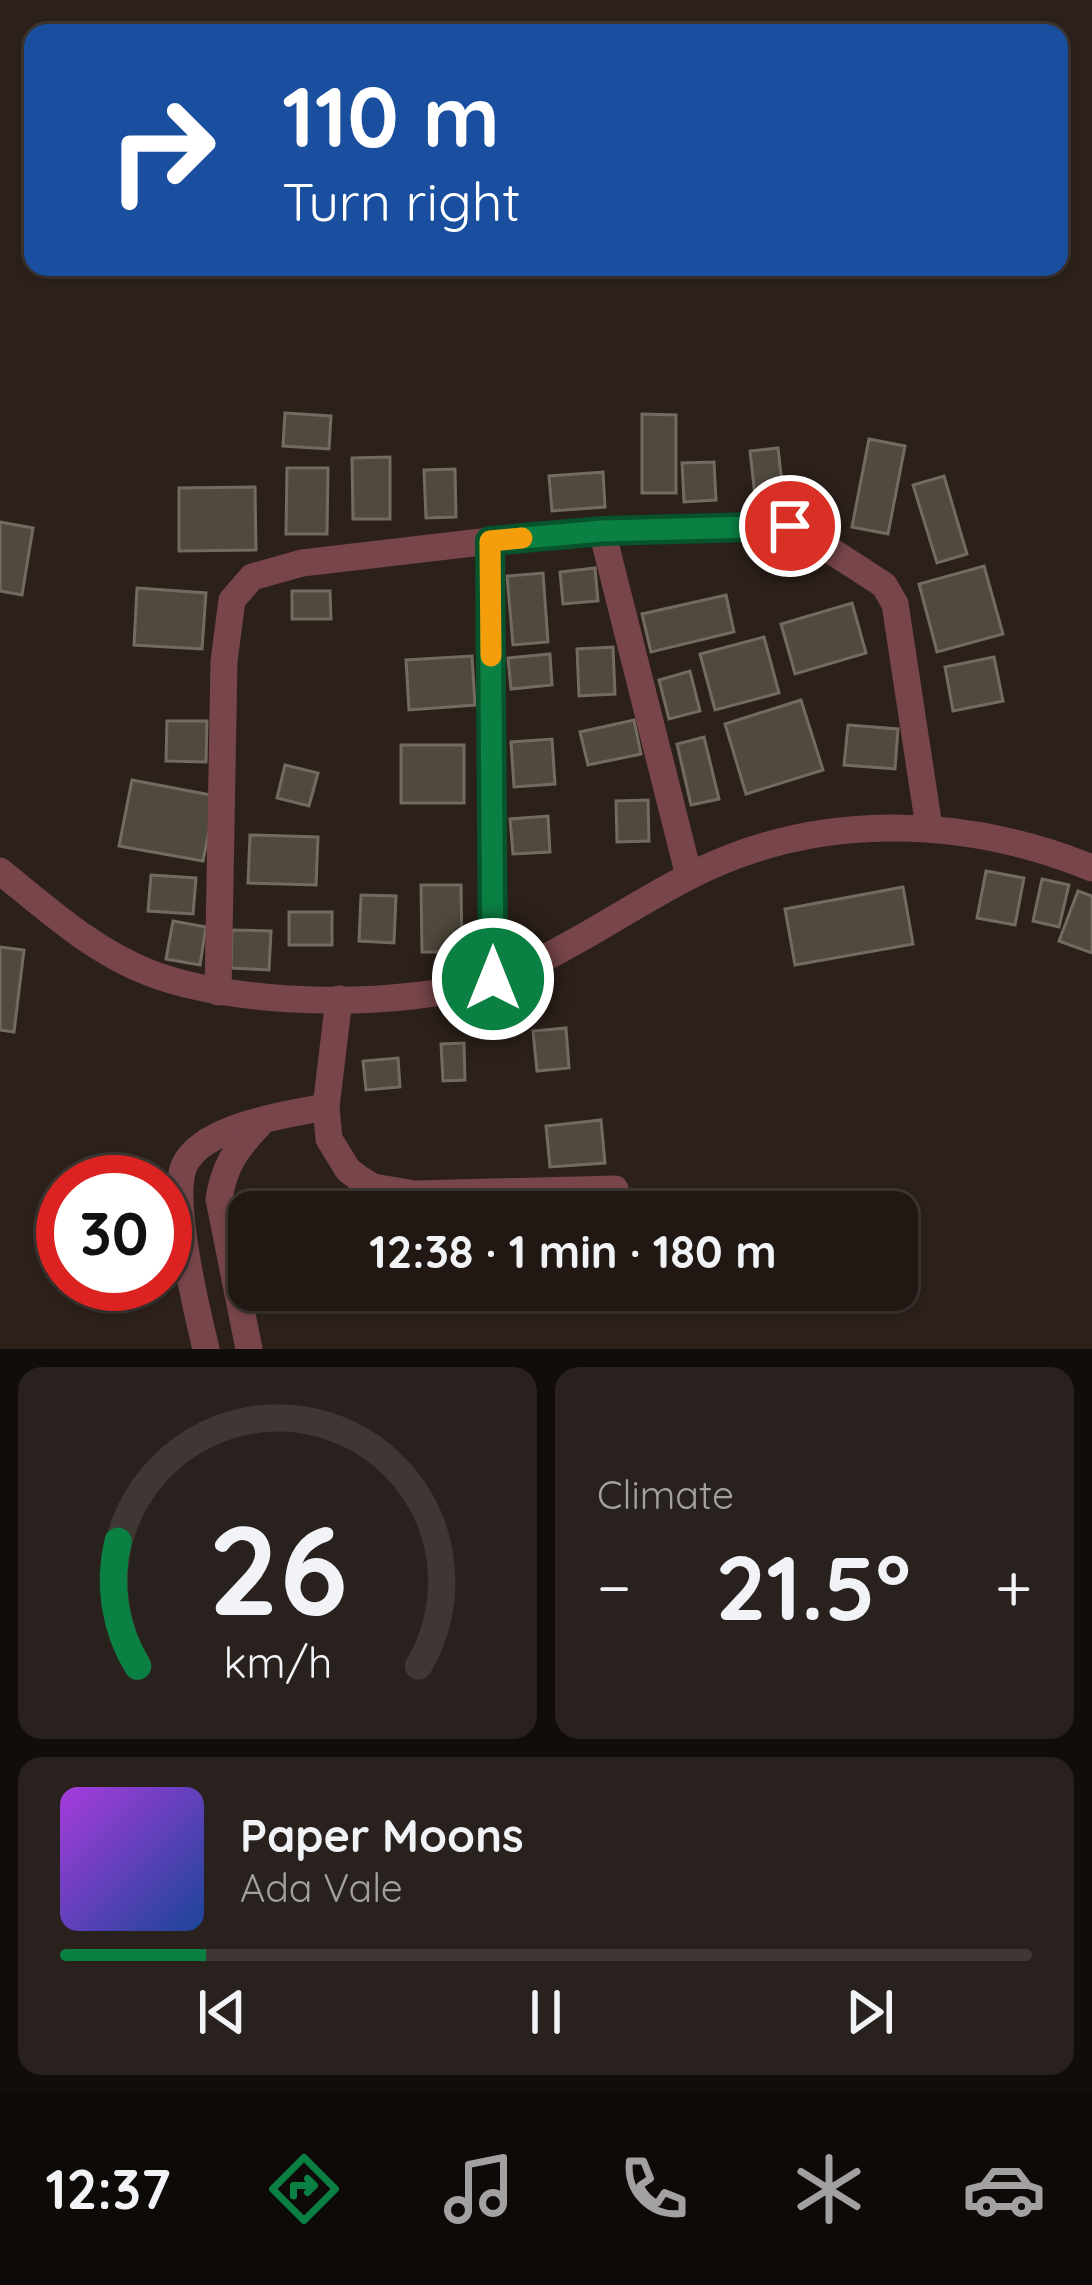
<!DOCTYPE html>
<html lang="en">
<head>
<meta charset="utf-8">
<style>
  body { margin:0; font-family:Quicksand,sans-serif; background:#29211d; color:#f1f3f6; height:100vh; display:flex; flex-direction:column; font-size:45px; white-space:nowrap }
  * { box-sizing:border-box; margin:0 }
  p { font-size:39px; color:#a2a0a0 }
  .icon { flex:none; width:66px; height:66px; fill:none; stroke:currentColor; stroke-width:2; stroke-linecap:round; stroke-linejoin:round }
  .map { position:relative; height:1349px; overflow:hidden }
  .sheet { display:flex; flex-direction:column; gap:18px; padding:18px; background:#120d0b; flex:1 }
  .sheet>* { flex:none }
  .top-card { position:absolute; left:24px; top:24px; width:1044px; height:252px; border-radius:24px; box-shadow:0 3px 9px #0004,0 0 0 3px #3e3734; background:#1a4fa0; color:#fff; overflow:hidden }
  .speed { position:absolute; left:36px; top:1155px; display:flex; gap:24px; font-size:60px; font-weight:700; text-align:center }
  .speed>* { display:grid; place-content:center; width:156px; height:156px; border-radius:50%; background:#211814; box-shadow:0 3px 9px #0004,0 0 0 3px #3e3734; line-height:1 }
  .speed .limit { border:18px solid #d22; background:#fff; color:#111 }
  .pin { position:absolute; display:grid; place-items:center; width:102px; height:102px; color:#fff; margin:-51px; border:6px solid #fff; border-radius:50%; box-shadow:0 3px 12px #0007 }
  .me { position:absolute; width:132px; margin:-66px; rotate:0deg; stroke-linejoin:round; filter:drop-shadow(0 0 9px #0008) }
  .turn { display:flex; align-items:center; gap:42px; height:252px; padding:0 60px; font-size:54px }
  .turn .icon { width:156px; height:156px; stroke-width:2.5 }
  .turn b { display:block; font-size:84px; line-height:102px }
  .big { font-size:90px; font-weight:700; line-height:1.1 }
  .sheet .card { flex:1; display:flex; flex-direction:column; justify-content:center; gap:18px; min-width:0; padding:0 42px; border-radius:24px; background:#29211d }
  .sheet .dial { align-items:center; gap:0 }
  .dial svg { height:312px; overflow:visible; fill:none; stroke:#3e3734; stroke-width:7; stroke-linecap:round; text-anchor:middle }
  .dial text { fill:#f1f3f6; stroke:none }
  .song { display:flex; align-items:center; gap:36px }
  .cover { width:144px; height:144px; border-radius:18px; background:linear-gradient(135deg,hsl(280 70% 55%),hsl(220 70% 35%)) }
  .played { height:12px; border-radius:6px; background:linear-gradient(90deg,#0b8043 15%,#3e3734 15%) }
  .keys { display:flex; justify-content:space-around; direction:ltr }
  .heat { display:flex; justify-content:space-between; align-items:center; font-size:66px; direction:ltr }
  .sheet .tiles { flex:1; display:grid; gap:18px; grid-template-columns:1fr 1fr }
  .card:last-child { grid-column:span 2 }
  .trip { position:absolute; left:228px; top:1191px; width:690px; height:120px; border-radius:24px; background:#211814; box-shadow:0 3px 9px #0004,0 0 0 3px #3e3734; font-weight:700; line-height:120px; text-align:center }
  .tab-bar { display:flex; height:192px; justify-content:space-around; align-items:center; background:#0d0a08; color:#a2a0a0 }
  .tab-bar .icon { width:84px; height:84px }
  .tab-bar .current { color:#0b8043 }
  .tab-bar b { font-size:54px; color:#f1f3f6 }
  .map>svg:first-child { display:block }
</style>
</head>
<body>
<div class="map">
<svg width="1092" height="1349" viewBox="0 0 1092 1349">
  <rect width="100%" height="100%" fill="#2c201a"/>
  <g fill="#50493e" stroke="#736b5f" stroke-width="3">
    <polygon points="285,413 331,416 329,449 283,446"/>
    <polygon points="642,414 676,415 676,493 642,493"/>
    <polygon points="869,439 905,446 888,534 852,527"/>
    <polygon points="778,448 783,492 755,496 750,451"/>
    <polygon points="390,457 390,519 353,519 352,458"/>
    <polygon points="714,462 716,500 684,502 682,463"/>
    <polygon points="287,468 328,468 327,534 286,534"/>
    <polygon points="455,469 456,517 426,518 424,470"/>
    <polygon points="603,472 605,507 552,511 549,476"/>
    <polygon points="944,476 967,554 937,563 913,485"/>
    <polygon points="255,487 256,550 179,551 179,488"/>
    <polygon points="0,522 33,528 22,595 0,591"/>
    <polygon points="984,566 1003,634 937,652 919,584"/>
    <polygon points="595,568 598,601 563,604 560,572"/>
    <polygon points="543,573 548,642 513,645 507,576"/>
    <polygon points="137,588 206,593 202,649 134,645"/>
    <polygon points="292,591 330,591 331,619 292,619"/>
    <polygon points="726,595 734,632 651,652 642,614"/>
    <polygon points="852,603 866,653 795,674 781,624"/>
    <polygon points="764,637 779,693 715,710 700,654"/>
    <polygon points="613,647 615,694 579,696 577,649"/>
    <polygon points="550,654 552,685 511,689 508,658"/>
    <polygon points="472,656 475,705 409,710 406,660"/>
    <polygon points="994,657 1003,701 953,711 945,667"/>
    <polygon points="690,671 700,711 669,719 659,680"/>
    <polygon points="801,700 823,770 746,794 725,724"/>
    <polygon points="634,720 641,754 588,765 580,732"/>
    <polygon points="167,721 207,721 206,762 166,761"/>
    <polygon points="848,725 898,729 895,769 844,765"/>
    <polygon points="704,737 719,799 691,805 677,744"/>
    <polygon points="552,739 555,784 514,787 511,742"/>
    <rect x="401" y="745" width="63" height="58"/>
    <polygon points="285,765 318,773 309,806 277,798"/>
    <polygon points="132,780 216,796 203,861 119,846"/>
    <polygon points="648,800 649,841 617,842 616,801"/>
    <polygon points="548,816 550,852 513,854 510,819"/>
    <polygon points="250,835 318,837 316,885 248,883"/>
    <polygon points="986,871 1024,878 1015,925 977,918"/>
    <polygon points="151,875 196,878 193,914 148,911"/>
    <polygon points="1042,879 1069,885 1059,927 1033,921"/>
    <polygon points="421,885 461,885 462,952 422,952"/>
    <polygon points="903,887 913,944 795,965 785,909"/>
    <polygon points="1078,891 1092,896 1092,953 1059,941"/>
    <polygon points="361,895 396,896 394,943 359,941"/>
    <rect x="289" y="912" width="43" height="33"/>
    <polygon points="173,921 206,927 200,965 166,959"/>
    <polygon points="232,930 271,931 269,970 231,968"/>
    <polygon points="0,947 24,950 14,1032 0,1030"/>
    <polygon points="566,1028 569,1068 537,1071 533,1031"/>
    <polygon points="464,1043 465,1080 443,1081 441,1044"/>
    <polygon points="398,1058 400,1087 366,1090 363,1061"/>
    <polygon points="601,1120 605,1163 550,1167 546,1126"/>
  </g>
  <g fill="none" stroke-linecap="round" stroke-linejoin="round">
    <g stroke="#77454a" stroke-width="27">
      <polyline points="602,531 689,876"/>
      <polyline points="490,541 493,979"/>
      <path d="M0,871C47,909 93,951 150,973C238,1007 403,1009 492,980C560,957 622,911 686,878C813,811 962,815 1092,868"/>
      <polyline points="218,992 224,661 232,600 252,577 302,563 490,541 602,531 781,525 799,530 884,585 895,604 929,827"/>
      <polyline points="339,999 326,1107 329,1139 348,1170 360,1179 373,1187 415,1194 615,1189"/>
      <path d="M206,1349C197,1312 170,1199 184,1166C201,1126 288,1114 326,1107"/>
      <path d="M249,1349L219,1199C224,1166 236,1149 259,1125"/>
    </g>
  </g>
  <g fill="none" stroke-linecap="round" stroke-linejoin="round">
    <defs>
      <polyline id="route" points="493,979 490,541 602,531 790,526"/>
    </defs>
    <use href="#route" stroke="#07532c" stroke-width="30"/>
    <use href="#route" stroke="#0b8043" stroke-width="21"/>
    <polyline stroke="#f59e0b" stroke-width="21" points="491,656 490,541 522,538"/>
  </g>
</svg>
<div class="speed"><div class="limit">30</div></div>
<div class="pin" style="left:790px;top:526px;background:#d93025"><svg class="icon" aria-label="arrive" viewBox="0 0 24 24"><path d="M6 21V4h12l-3 4 3 4H6"/></svg></div>
<svg class="me" style="left:493px;top:979px" viewBox="-20 -20 40 40"><circle r="17" fill="#0b8043" stroke="#fff" stroke-width="3"/><path d="M0-11L8 9 0 5-8 9z" fill="#fff"/></svg>
<div class="trip">12:38 · 1 min · 180 m</div>
<div class="top-card">
<div class="turn"><svg class="icon" aria-label="right" viewBox="0 0 24 24"><path d="M7 20v-9h11M14 6l5 5-5 5"/></svg><div><b>110 m</b>Turn right</div></div>
</div>
</div>
<section class="sheet">
<div class="tiles">
<div class="card dial"><svg viewBox="0 0 100 80">
<path d="M14 69A42 42 0 1 1 86 69"/>
<path d="M14 69A42 42 0 0 1 9 37" stroke="#0b8043"/>
<text x="50" y="56" font-size="32" font-weight="700">26</text>
<text x="50" y="72" font-size="11">km/h</text>
</svg></div>
<div class="card"><p>Climate</p>
<div class="heat"><a>−</a><b class="big">21.5°</b><a>+</a></div>
</div>
<div class="card">
<div class="song"><i class="cover"></i><div><b>Paper Moons</b><p>Ada Vale</p></div></div>
<div class="played"></div>
<div class="keys"><svg class="icon" aria-label="previous" viewBox="0 0 24 24"><path d="M18 5L8 12l10 7zM5 5v14"/></svg><svg class="icon" aria-label="pause" viewBox="0 0 24 24"><path d="M8 5v14M16 5v14"/></svg><svg class="icon" aria-label="next" viewBox="0 0 24 24"><path d="M6 5l10 7-10 7zM19 5v14"/></svg></div>
</div>
</div>
</section>
<nav class="tab-bar">
<b>12:37</b>
<svg class="icon current" aria-label="directions" viewBox="0 0 24 24"><path d="M12 3l9 9-9 9-9-9zM9 14v-3h6M13 9l2 2-2 2"/></svg>
<svg class="icon" aria-label="music" viewBox="0 0 24 24"><path d="M9 18V5l10-2v13"/><circle cx="6" cy="18" r="3"/><circle cx="16" cy="16" r="3"/></svg>
<svg class="icon" aria-label="phone" viewBox="0 0 24 24"><path d="M5 4h4l2 5-3 2q2 4 5 5l2-3 5 2v4C11 20 4 13 5 4z"/></svg>
<svg class="icon" aria-label="climate" viewBox="0 0 24 24"><path d="M12 3v18M4 7l16 10M4 17L20 7"/></svg>
<svg class="icon" aria-label="car" viewBox="0 0 24 24"><path d="M5 17H2v-5l4-1 3-4h7l3 4 3 1v5h-3M9 17h6M6 11h13"/><circle cx="7" cy="17" r="2"/><circle cx="17" cy="17" r="2"/></svg>
</nav>
</body>
</html>
